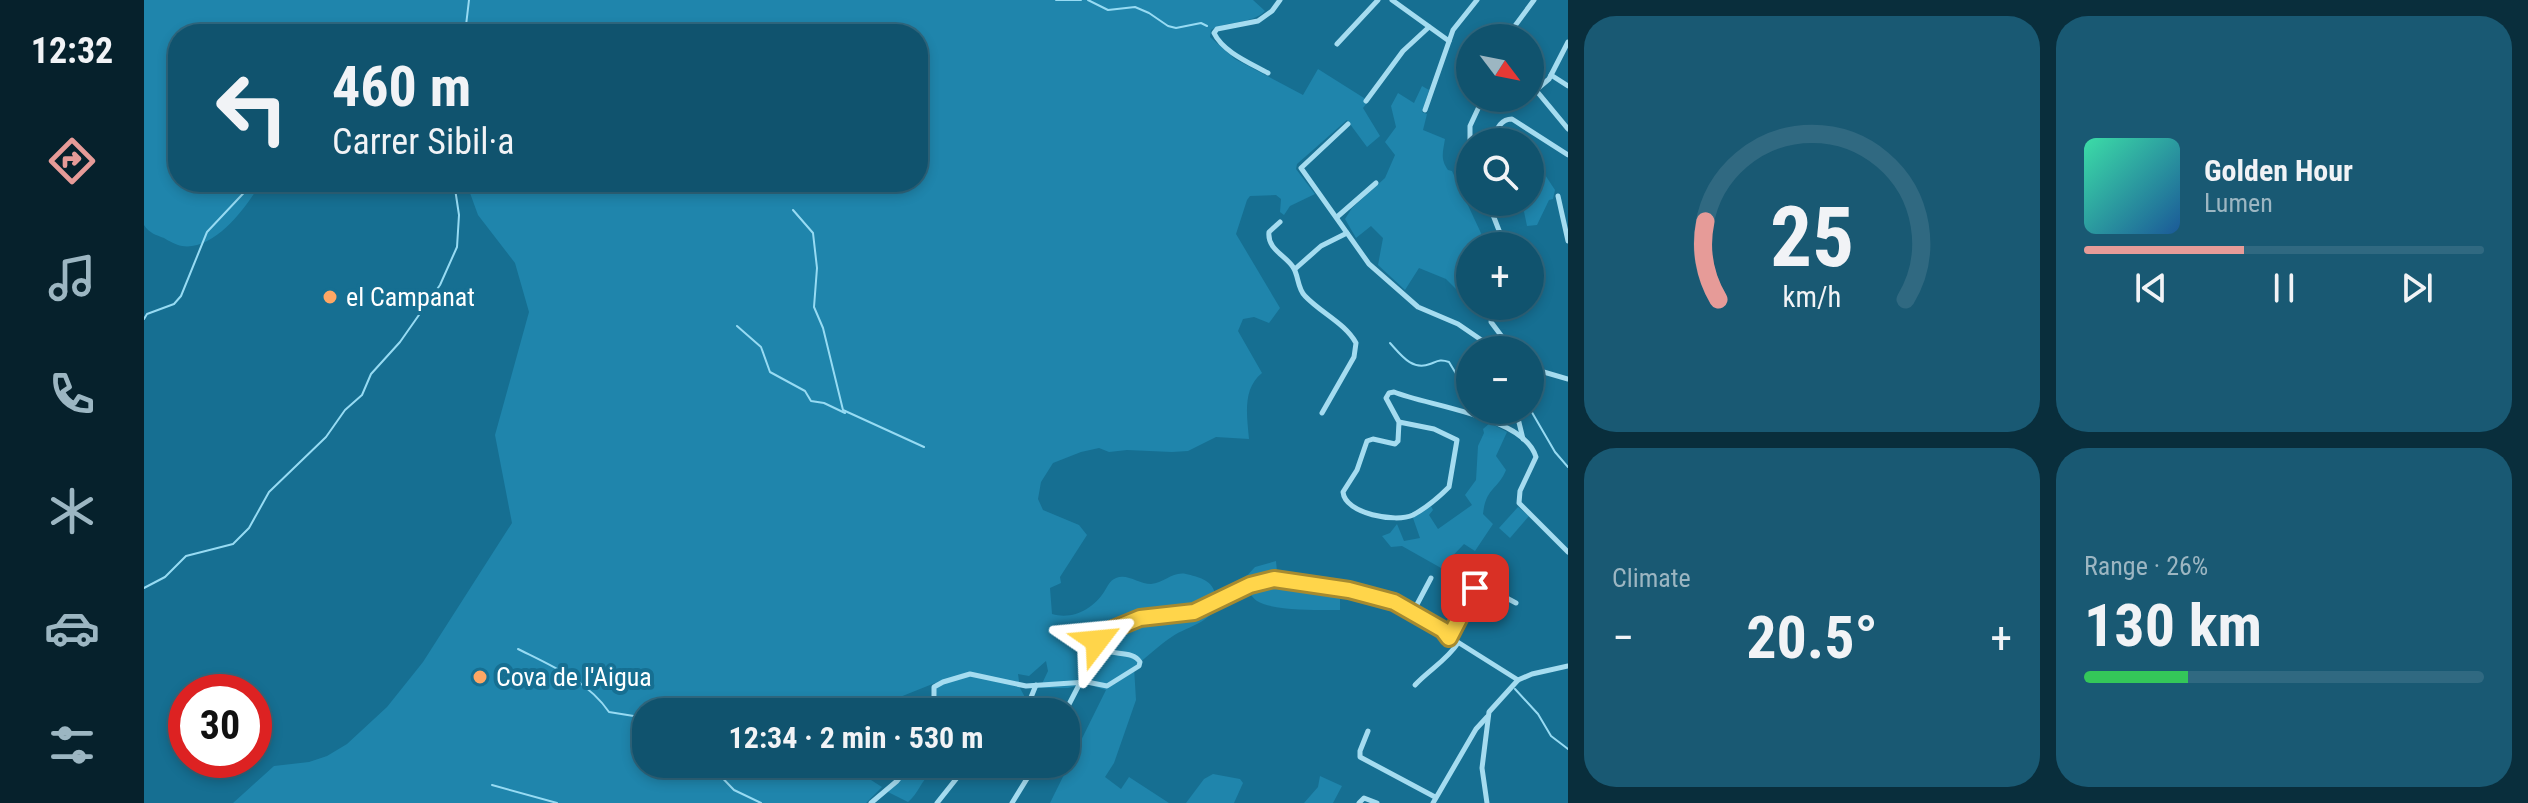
<!DOCTYPE html>
<html lang="en">
<head>
<meta charset="utf-8">
<style>
  body { margin:0; font-family:"Roboto Condensed",sans-serif; background:#195973; color:#f1f3f6; height:100vh; display:flex; flex-direction:column; font-size:30px; white-space:nowrap }
  * { box-sizing:border-box; margin:0 }
  p { font-size:26px; color:#9cb6c2 }
  .icon { flex:none; width:44px; height:44px; fill:none; stroke:currentColor; stroke-width:2; stroke-linecap:round; stroke-linejoin:round }
  .map { position:relative; flex:1; overflow:hidden }
  .sheet { display:flex; flex-direction:column; gap:16px; padding:16px; background:#092e3c; width:960px }
  .sheet>* { flex:none }
  .guide { position:absolute; left:24px; top:24px; width:760px; height:168px; border-radius:32px; box-shadow:0 4px 12px #0003,0 0 0 2px #306981; background:#10536e; color:#f1f3f6; overflow:hidden }
  .needle { width:52px; rotate:122deg }
  .fabs { position:absolute; left:1312px; top:24px; display:grid; gap:16px }
  .fabs a { display:grid; place-items:center; width:88px; height:88px; border-radius:50%; background:#10536e; box-shadow:0 4px 12px #0003,0 0 0 2px #306981; font-size:40px }
  .speed { position:absolute; left:24px; top:674px; display:flex; gap:16px; font-size:40px; font-weight:700; text-align:center }
  .speed>* { display:grid; place-content:center; width:104px; height:104px; border-radius:50%; background:#10536e; box-shadow:0 4px 12px #0003,0 0 0 2px #306981; line-height:1 }
  .speed .limit { border:12px solid #d22; background:#fff; color:#111 }
  .pin { position:absolute; display:grid; place-items:center; width:68px; height:68px; color:#fff; margin:-34px; border-radius:16px; box-shadow:0 4px 12px #0006 }
  .me { position:absolute; width:88px; margin:-44px; rotate:61deg; stroke-linejoin:round; filter:drop-shadow(0 0 6px #0008) }
  .turn { display:flex; align-items:center; gap:28px; height:168px; padding:0 32px; font-size:36px }
  .turn .icon { width:104px; height:104px; stroke-width:2.5 }
  .turn b { display:block; font-size:56px; line-height:68px }
  .big { font-size:60px; font-weight:700; line-height:1.1 }
  .sheet .tile { flex:1; display:flex; flex-direction:column; justify-content:center; gap:12px; min-width:0; padding:0 28px; border-radius:32px; background:#195973 }
  .sheet .dial { align-items:center; gap:0 }
  .dial svg { height:208px; overflow:visible; fill:none; stroke:#306981; stroke-width:7; stroke-linecap:round; text-anchor:middle }
  .dial text { fill:#f1f3f6; stroke:none }
  .song { display:flex; align-items:center; gap:24px }
  .cover { width:96px; height:96px; border-radius:12px; background:linear-gradient(135deg,hsl(160 70% 55%),hsl(210 70% 35%)) }
  .played { height:8px; border-radius:4px; background:linear-gradient(90deg,#e69b98 40%,#306981 40%) }
  .keys { display:flex; justify-content:space-around; direction:ltr }
  .heat { display:flex; justify-content:space-between; align-items:center; font-size:44px; direction:ltr }
  .charge { height:12px; border-radius:6px; background:linear-gradient(90deg,#34c759 26%,#306981 0) }
  .sheet .tiles { flex:1; display:grid; gap:16px; grid-template-columns:repeat(2,1fr) }
  .trip { position:absolute; left:488px; top:698px; width:448px; height:80px; border-radius:32px; background:#10536e; box-shadow:0 4px 12px #0003,0 0 0 2px #306981; font-weight:700; line-height:80px; text-align:center }
  main { display:flex; flex:1; min-height:0 }
  .menu { display:flex; flex-direction:column; width:144px; justify-content:space-around; align-items:center; background:#06212c; color:#9cb6c2 }
  .menu .icon { width:56px; height:56px }
  .menu .current { color:#e69b98 }
  .menu b { font-size:36px; color:#f1f3f6 }
  .map>svg:first-child { display:block }
</style>
</head>
<body>
<main>
<nav class="menu">
<b>12:32</b>
<svg class="icon current" aria-label="directions" viewBox="0 0 24 24"><path d="M12 3l9 9-9 9-9-9zM9 14v-3h6M13 9l2 2-2 2"/></svg>
<svg class="icon" aria-label="music" viewBox="0 0 24 24"><path d="M9 18V5l10-2v13"/><circle cx="6" cy="18" r="3"/><circle cx="16" cy="16" r="3"/></svg>
<svg class="icon" aria-label="phone" viewBox="0 0 24 24"><path d="M5 4h4l2 5-3 2q2 4 5 5l2-3 5 2v4C11 20 4 13 5 4z"/></svg>
<svg class="icon" aria-label="climate" viewBox="0 0 24 24"><path d="M12 3v18M4 7l16 10M4 17L20 7"/></svg>
<svg class="icon" aria-label="car" viewBox="0 0 24 24"><path d="M5 17H2v-5l4-1 3-4h7l3 4 3 1v5h-3M9 17h6M6 11h13"/><circle cx="7" cy="17" r="2"/><circle cx="17" cy="17" r="2"/></svg>
<svg class="icon" aria-label="filters" viewBox="0 0 24 24"><path d="M4 7h16M4 17h16"/><circle cx="9" cy="7" r="2"/><circle cx="15" cy="17" r="2"/></svg>
</nav>
<div class="map">
<svg width="1424" height="803" viewBox="0 0 1424 803">
  <rect width="100%" height="100%" fill="#166f92"/>
  <g fill="#1f85ac">
    <path d="M0,0H1109L1121,11C1107,25 1084,20 1067,30L1066,37L1091,59L1159,95L1174,69L1220,98L1223,103L1219,108L1236,136L1223,147L1203,120L1153,164L1152,169L1171,194L1146,206L1140,215L1136,212L1137,199L1132,195L1106,196L1103,200L1092,234L1136,308L1125,323L1110,317L1099,319L1094,331L1118,373C1098,389 1103,416 1105,439L1072,437L1044,451L1028,452L983,450L965,452L955,448L937,452L909,463L897,482L894,499L899,510L935,525L943,535L916,577L917,583L906,588L908,614C929,620 949,609 960,592C964,586 965,581 972,578C983,573 995,584 1007,584C1020,583 1029,571 1042,574C1054,577 1067,579 1071,593C1079,620 1045,625 1029,636C1015,645 1003,657 990,667L992,700L970,763L961,777L977,789L985,777L1025,803H906L962,690L942,684L924,688H896L904,671L902,661L885,676L874,674L876,688L883,701L877,712H794L791,683L751,699L748,712H502V764H722L716,773L738,787L722,803H89L130,766L165,762L183,756L203,744L243,707L279,662L368,523L351,435L385,312L371,263L334,215L322,182H774V34H34V182H117C103,207 70,251 38,246C32,245 25,241 20,238C12,235 5,233 0,225Z"/>
    <path d="M1278,86L1285,90L1278,112L1283,114L1279,130L1301,139C1299,152 1296,159 1304,170L1308,171L1343,246H1326V303L1302,279L1275,268L1261,290L1234,265L1239,238L1227,226L1212,238L1201,219L1208,208L1241,178L1251,155L1241,142L1252,127L1247,106L1254,93L1270,103Z"/>
    <polygon points="1386,152 1411,190 1409,199 1405,200 1393,225 1383,226 1378,202 1386,202"/>
    <path d="M1346,423L1363,432L1352,456L1362,470C1354,490 1342,487 1339,514L1349,524L1331,551L1320,544L1297,568L1258,546L1247,547L1238,536L1246,533L1253,524L1260,541L1276,538L1269,518L1287,506L1289,510L1285,515L1294,529L1328,505L1321,495L1332,480L1334,446L1340,433L1339,429Z"/>
    <polygon points="1374,507 1385,516 1366,538 1355,528"/>
    <path d="M1132,561L1134,582L1173,589L1196,599V610C1177,610 1128,611 1113,601C1107,597 1102,586 1099,580L1111,567Z"/>
    <path d="M771,764L801,765L794,774L787,773C777,781 774,794 764,802L744,792Z"/>
    <polygon points="1069,774 1096,779 1099,783 1090,803 1042,803 1060,779"/>
    <polygon points="1176,776 1198,786 1189,803 1160,803 1174,787"/>
  </g>
  <g fill="none" stroke-linecap="round" stroke-linejoin="round">
    <g stroke="#97dbf3" stroke-width="2">
      <polyline points="912,0 937,0"/>
      <polyline points="944,0 964,10 991,7 1005,13 1024,26 1032,28 1057,23 1063,26"/>
      <polyline points="321,34 325,0"/>
      <polyline points="649,210 669,233 673,268 670,307 679,328 699,410 780,447"/>
      <polyline points="0,319 3,314 30,304 37,296 63,232 110,182"/>
      <polyline points="593,326 617,347 626,372 661,391 667,401 680,403 701,413"/>
      <path d="M1246,343C1257,355 1268,371 1286,364C1294,361 1296,359 1305,362L1317,382L1326,387"/>
      <polyline points="1386,409 1411,452 1424,467"/>
      <polyline points="0,588 21,577 42,556 89,544 105,528 125,492 182,437 201,410 218,395 227,374 256,342 296,285 313,247 315,215 310,182"/>
      <path d="M374,649C406,665 444,681 465,712L502,718"/>
      <polyline points="1371,689 1394,714 1407,736 1424,749"/>
      <polyline points="565,764 590,790 617,803"/>
      <polyline points="348,785 413,803"/>
    </g>
    <g stroke="#a5dcf0" stroke-width="5">
      <polyline points="1248,0 1305,41"/>
      <polyline points="1362,38 1390,0"/>
      <polyline points="1193,44 1234,0"/>
      <path d="M1124,73C1106,63 1079,52 1070,33L1073,29L1114,21L1128,11L1136,0"/>
      <polyline points="1407,75 1424,86"/>
      <polyline points="1386,83 1424,129"/>
      <polyline points="1392,90 1405,79 1424,42"/>
      <polyline points="1222,101 1259,51 1285,27"/>
      <polyline points="1281,110 1309,30 1333,0"/>
      <polyline points="1204,124 1157,168 1225,264 1274,307 1314,324 1352,350"/>
      <path d="M1349,142C1351,132 1355,119 1368,119L1424,155"/>
      <polyline points="1326,155 1326,126 1339,98"/>
      <polyline points="1414,196 1424,241"/>
      <polyline points="1344,202 1361,246"/>
      <polyline points="1193,217 1232,183"/>
      <path d="M1136,222L1125,232C1123,249 1141,255 1149,267C1155,276 1153,288 1161,296C1177,313 1201,323 1212,343L1210,357L1178,413"/>
      <polyline points="1151,269 1177,246 1203,233"/>
      <polyline points="1386,277 1389,291 1386,302"/>
      <polyline points="1357,306 1348,316 1347,322 1368,350"/>
      <polyline points="1386,368 1424,379"/>
      <polyline points="1372,410 1379,439"/>
      <path d="M1255,422L1290,429L1313,440L1305,487C1295,497 1282,508 1269,515C1252,523 1201,514 1199,492L1213,470L1223,441L1229,439L1251,444L1254,441L1255,422L1242,398L1245,393L1250,392C1284,406 1380,416 1392,457L1376,491L1375,503L1424,552"/>
      <polyline points="1269,612 1287,578"/>
      <polyline points="1305,638 1329,588 1344,588 1372,603"/>
      <path d="M1271,685C1285,670 1303,660 1314,643"/>
      <path d="M790,712V687L799,682L826,674L882,686L943,682L963,686L995,666L996,662C988,649 967,657 954,647L955,636L996,618L1050,612L1106,585L1137,579L1205,590L1250,602L1374,680"/>
      <polyline points="881,712 892,685"/>
      <polyline points="921,712 936,683"/>
      <polyline points="1224,731 1216,751 1216,757 1291,797"/>
      <polyline points="727,803 753,781 767,764"/>
      <polyline points="793,803 824,764"/>
      <polyline points="868,803 892,764"/>
      <polyline points="1215,803 1220,798 1233,803"/>
      <polyline points="1289,803 1332,729 1343,717"/>
      <polyline points="1343,803 1338,768 1345,712 1374,680 1388,674 1424,666"/>
    </g>
  </g>
  <g fill="none" stroke-linecap="round" stroke-linejoin="round">
    <defs>
      <polyline id="route" points="953,641 962,632 996,618 1050,612 1106,585 1130,579 1205,590 1250,602 1299,630 1305,638 1331,588"/>
    </defs>
    <use href="#route" stroke="#a68a30" stroke-width="20"/>
    <use href="#route" stroke="#ffd54a" stroke-width="14"/>
  </g>
  <g fill="#ffa764" stroke="#166f92" stroke-width="3">
    <circle cx="186" cy="297" r="8"/>
    <circle cx="336" cy="677" r="8"/>
  </g>
  <g text-anchor="middle" dominant-baseline="central" stroke-width="8" stroke-linejoin="round" paint-order="stroke">
    <g font-size="26" fill="#fff" stroke="#166f92" text-anchor="start">
      <text x="202" y="297">el Campanat</text>
      <text x="352" y="677">Cova de l'Aigua</text>
    </g>
  </g>
</svg>
<div class="fabs">
<a><svg class="needle" viewBox="-14 -14 28 28"><path d="M0-13l5 13h-10z" fill="#e53935"/><path d="M0 13l5-13h-10z" fill="#9cb6c2"/></svg></a>
<a><svg class="icon" aria-label="search" viewBox="0 0 24 24"><circle cx="10" cy="10" r="6"/><path d="M15 15l6 6"/></svg></a>
<a>+</a>
<a>−</a>
</div>
<div class="speed"><div class="limit">30</div></div>
<div class="pin" style="left:1331px;top:588px;background:#d93025"><svg class="icon" aria-label="arrive" viewBox="0 0 24 24"><path d="M6 21V4h12l-3 4 3 4H6"/></svg></div>
<svg class="me" style="left:953px;top:641px" viewBox="-20 -20 40 40"><path d="M0-17L14 15 0 8-14 15z" fill="#ffd54a" stroke="#fff" stroke-width="4"/></svg>
<div class="trip">12:34 · 2 min · 530 m</div>
<div class="guide">
<div class="turn"><svg class="icon" aria-label="left" viewBox="0 0 24 24"><path d="M17 20v-9H6M10 6l-5 5 5 5"/></svg><div><b>460 m</b>Carrer Sibil·a</div></div>
</div>
</div>
<section class="sheet">
<div class="tiles">
<div class="tile dial"><svg viewBox="0 0 100 80">
<path d="M14 69A42 42 0 1 1 86 69"/>
<path d="M14 69A42 42 0 0 1 9 39" stroke="#e69b98"/>
<text x="50" y="56" font-size="32" font-weight="700">25</text>
<text x="50" y="72" font-size="11">km/h</text>
</svg></div>
<div class="tile">
<div class="song"><i class="cover"></i><div><b>Golden Hour</b><p>Lumen</p></div></div>
<div class="played"></div>
<div class="keys"><svg class="icon" aria-label="previous" viewBox="0 0 24 24"><path d="M18 5L8 12l10 7zM5 5v14"/></svg><svg class="icon" aria-label="pause" viewBox="0 0 24 24"><path d="M8 5v14M16 5v14"/></svg><svg class="icon" aria-label="next" viewBox="0 0 24 24"><path d="M6 5l10 7-10 7zM19 5v14"/></svg></div>
</div>
<div class="tile"><p>Climate</p>
<div class="heat"><a>−</a><b class="big">20.5°</b><a>+</a></div>
</div>
<div class="tile"><p>Range · 26%</p><b class="big">130 km</b><div class="charge"></div></div>
</div>
</section>
</main>
</body>
</html>
